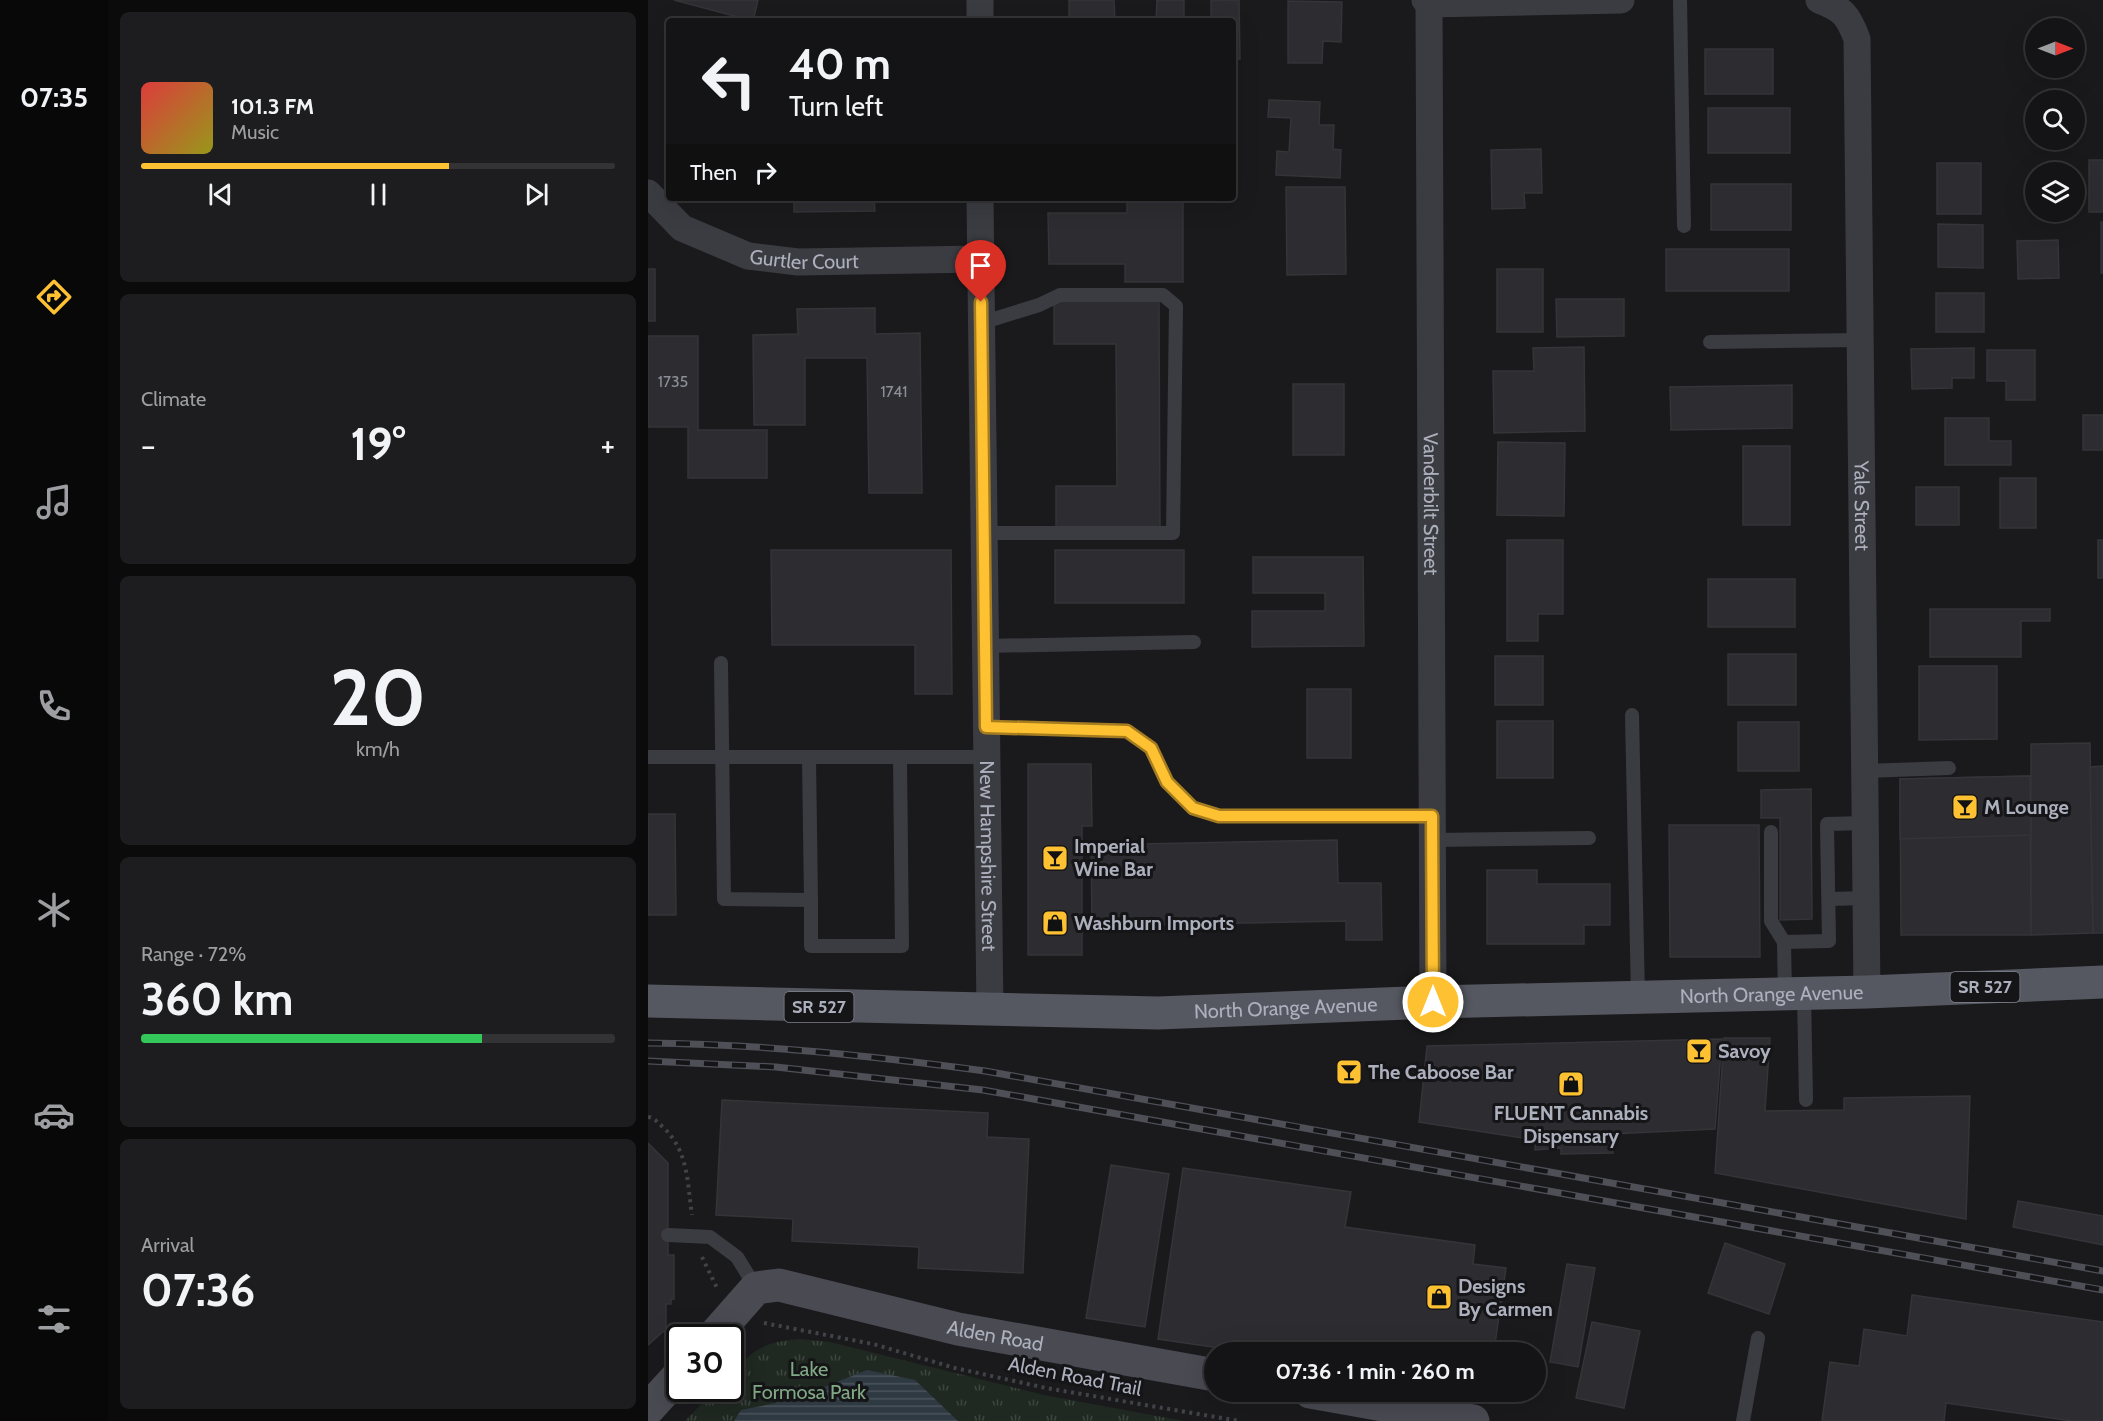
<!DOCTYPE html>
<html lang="en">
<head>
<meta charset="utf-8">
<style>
  body { margin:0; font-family:Cabin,sans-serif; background:#1d1d1f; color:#f1f3f6; height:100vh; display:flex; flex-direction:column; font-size:22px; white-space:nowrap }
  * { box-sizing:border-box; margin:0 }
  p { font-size:20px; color:#9d9ea1 }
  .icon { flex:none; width:33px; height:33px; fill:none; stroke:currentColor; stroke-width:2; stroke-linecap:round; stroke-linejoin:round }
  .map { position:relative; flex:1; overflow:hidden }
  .sheet { display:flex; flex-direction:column; gap:12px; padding:12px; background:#0b0b0c; width:540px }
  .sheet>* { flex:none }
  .banner { position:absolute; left:18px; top:18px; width:570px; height:183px; border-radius:6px; box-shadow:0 6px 24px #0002,0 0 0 2px #333335; background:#141416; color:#f1f3f6; overflow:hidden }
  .needle { width:39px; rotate:90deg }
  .buttons { position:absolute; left:1377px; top:18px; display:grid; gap:12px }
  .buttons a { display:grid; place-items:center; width:60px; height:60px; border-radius:50%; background:#141416; box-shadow:0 6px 24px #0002,0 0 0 2px #333335; font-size:30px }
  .speed { position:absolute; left:18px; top:1324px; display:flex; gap:12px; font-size:30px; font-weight:700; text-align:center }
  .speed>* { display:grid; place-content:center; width:78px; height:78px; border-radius:50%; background:#141416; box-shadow:0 6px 24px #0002,0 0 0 2px #333335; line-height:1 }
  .speed .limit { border:3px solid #111; border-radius:9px; background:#fff; color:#111 }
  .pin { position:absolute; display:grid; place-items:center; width:51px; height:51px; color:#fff; margin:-62px -26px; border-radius:50% 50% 50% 0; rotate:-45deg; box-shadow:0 0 6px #0007 }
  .pin .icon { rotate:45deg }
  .me { position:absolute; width:66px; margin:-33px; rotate:0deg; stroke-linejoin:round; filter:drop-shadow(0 0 4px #0008) }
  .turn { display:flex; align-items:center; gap:21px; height:126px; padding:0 24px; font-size:27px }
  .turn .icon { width:78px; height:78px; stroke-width:2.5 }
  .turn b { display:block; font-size:42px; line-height:51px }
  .then { display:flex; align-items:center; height:57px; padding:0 24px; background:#0003; gap:12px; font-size:22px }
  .big { font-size:45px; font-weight:700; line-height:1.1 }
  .sheet .card { flex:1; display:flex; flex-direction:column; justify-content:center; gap:9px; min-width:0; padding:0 21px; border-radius:9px; background:#1d1d1f }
  .sheet .dial { align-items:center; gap:0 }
  .dial b { font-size:78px; line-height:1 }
  .song { display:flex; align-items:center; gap:18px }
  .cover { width:72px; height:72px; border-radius:9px; background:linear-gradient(135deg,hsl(0 70% 55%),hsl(60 70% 35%)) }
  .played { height:6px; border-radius:3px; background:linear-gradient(90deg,#fec131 65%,#333335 65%) }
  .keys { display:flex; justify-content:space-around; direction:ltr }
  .heat { display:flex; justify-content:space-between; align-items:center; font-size:33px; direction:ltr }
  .charge { height:9px; border-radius:4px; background:linear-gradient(90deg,#34c759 72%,#333335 0) }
  .trip { position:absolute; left:556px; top:1342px; width:342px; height:60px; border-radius:30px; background:#141416; box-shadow:0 6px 24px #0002,0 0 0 2px #333335; font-weight:700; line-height:60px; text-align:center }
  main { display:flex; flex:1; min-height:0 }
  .tabs { display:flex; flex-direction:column; width:108px; justify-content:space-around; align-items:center; background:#080809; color:#9d9ea1 }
  .tabs .icon { width:42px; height:42px }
  .tabs .active { color:#fec131 }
  .tabs b { font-size:27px; color:#f1f3f6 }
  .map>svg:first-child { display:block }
</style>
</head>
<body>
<main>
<nav class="tabs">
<b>07:35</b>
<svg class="icon active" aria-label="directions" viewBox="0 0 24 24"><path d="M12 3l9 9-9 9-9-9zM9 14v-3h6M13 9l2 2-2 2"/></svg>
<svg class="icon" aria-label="music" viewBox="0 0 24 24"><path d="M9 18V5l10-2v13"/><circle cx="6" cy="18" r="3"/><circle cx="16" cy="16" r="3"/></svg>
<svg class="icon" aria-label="phone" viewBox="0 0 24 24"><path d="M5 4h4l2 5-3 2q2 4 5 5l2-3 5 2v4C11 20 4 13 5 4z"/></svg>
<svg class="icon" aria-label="climate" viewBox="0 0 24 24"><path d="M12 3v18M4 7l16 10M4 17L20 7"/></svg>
<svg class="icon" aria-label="car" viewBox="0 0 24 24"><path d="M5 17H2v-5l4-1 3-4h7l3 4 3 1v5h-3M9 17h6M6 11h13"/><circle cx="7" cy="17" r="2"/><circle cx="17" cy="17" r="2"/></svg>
<svg class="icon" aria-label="filters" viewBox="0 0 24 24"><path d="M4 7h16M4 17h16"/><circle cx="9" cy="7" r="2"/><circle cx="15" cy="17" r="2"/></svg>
</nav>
<section class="sheet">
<div class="card">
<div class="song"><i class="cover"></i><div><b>101.3 FM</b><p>Music</p></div></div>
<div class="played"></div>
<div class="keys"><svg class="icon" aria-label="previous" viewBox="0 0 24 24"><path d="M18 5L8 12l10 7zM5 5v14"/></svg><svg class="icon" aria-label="pause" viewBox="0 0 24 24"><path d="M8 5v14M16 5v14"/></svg><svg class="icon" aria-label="next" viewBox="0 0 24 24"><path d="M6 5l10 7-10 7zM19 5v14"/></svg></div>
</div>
<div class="card"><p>Climate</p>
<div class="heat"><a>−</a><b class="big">19°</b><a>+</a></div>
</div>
<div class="card dial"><b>20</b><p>km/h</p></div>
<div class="card"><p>Range · 72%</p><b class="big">360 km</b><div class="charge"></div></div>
<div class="card"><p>Arrival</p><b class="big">07:36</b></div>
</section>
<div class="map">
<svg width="1455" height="1421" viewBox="0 0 1455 1421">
  <defs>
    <pattern id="park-tufts" width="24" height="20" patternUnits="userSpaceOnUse" patternTransform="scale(1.5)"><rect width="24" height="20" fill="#1f2821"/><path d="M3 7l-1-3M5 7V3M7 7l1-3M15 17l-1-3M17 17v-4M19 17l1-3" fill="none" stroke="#3d453f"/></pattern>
    <pattern id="water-rules" width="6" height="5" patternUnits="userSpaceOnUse" patternTransform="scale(1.5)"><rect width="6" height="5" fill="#2f3942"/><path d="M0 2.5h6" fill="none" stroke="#4a535b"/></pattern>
  </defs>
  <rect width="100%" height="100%" fill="#1a1a1d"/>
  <path fill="url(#park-tufts)" d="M152,1339L182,1342L396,1395L536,1421H37L68,1389H82L83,1374C107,1348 117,1342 152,1339Z"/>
  <polygon fill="url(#water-rules)" points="219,1370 267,1380 310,1421 86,1421 93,1410 143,1400"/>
  <g fill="#2d2d31" stroke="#343439" stroke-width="1.5">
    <polygon points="26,0 110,0 105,21"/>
    <polygon points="421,0 466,0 467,21 421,21"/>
    <polygon points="509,0 536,0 536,21 508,21"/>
    <polygon points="563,0 591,0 592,59 585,59 585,21 563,21"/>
    <polygon points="640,1 694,2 693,42 675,41 674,63 640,63"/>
    <rect x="1057" y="49" width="68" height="45"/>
    <polygon points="621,100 672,102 671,125 686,125 685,149 693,150 692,178 628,175 629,151 641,152 643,118 620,117"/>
    <rect x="1060" y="108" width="82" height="45"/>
    <polygon points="893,149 894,193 876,193 877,208 844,209 843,150"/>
    <rect x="1441" y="160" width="14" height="52"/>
    <rect x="1289" y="163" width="44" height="51"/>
    <rect x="1063" y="184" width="80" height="46"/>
    <polygon points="638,187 697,187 698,274 639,275"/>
    <polygon points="146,198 226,198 227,211 146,212"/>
    <polygon points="479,198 535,198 535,282 477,282 477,264 401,264 400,213 479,213"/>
    <rect x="1453" y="222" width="2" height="51"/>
    <polygon points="1290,224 1335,225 1335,268 1290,267"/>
    <polygon points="1410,240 1411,278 1370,279 1369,241"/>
    <rect x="1018" y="249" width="123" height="42"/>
    <rect x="0" y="269" width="7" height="52"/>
    <rect x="849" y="269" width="46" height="63"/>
    <rect x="1288" y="293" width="48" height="39"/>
    <polygon points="908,299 976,299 976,336 909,337"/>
    <polygon points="406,300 511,300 512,530 408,530 408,486 469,486 468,344 406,344"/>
    <polygon points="227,308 227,334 272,333 274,493 221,493 219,358 157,358 157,425 106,425 105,335 150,334 149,309"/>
    <polygon points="0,336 50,336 50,430 119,430 119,478 40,478 40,427 0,427"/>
    <polygon points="936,347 937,431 846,433 845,371 886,371 885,348"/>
    <polygon points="1326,348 1326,378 1304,378 1304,388 1264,389 1263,349"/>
    <polygon points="1339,350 1387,350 1387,400 1358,400 1358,381 1339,381"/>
    <rect x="645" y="384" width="51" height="71"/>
    <polygon points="1144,385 1144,428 1023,430 1022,387"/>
    <rect x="1435" y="415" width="20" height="35"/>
    <polygon points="1297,418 1341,418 1341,441 1363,441 1363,465 1297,465"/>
    <polygon points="850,442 917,443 916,516 849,515"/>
    <rect x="1095" y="446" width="47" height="79"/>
    <rect x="1352" y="478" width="36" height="50"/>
    <rect x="1268" y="487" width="43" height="38"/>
    <polygon points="859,540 915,540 915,614 890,614 890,641 859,641"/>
    <rect x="1450" y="540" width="5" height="38"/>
    <polygon points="123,550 303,550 304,694 267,694 267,645 124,645"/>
    <rect x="407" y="550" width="129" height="53"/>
    <polygon points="605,557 715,557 716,646 604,647 604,611 677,611 677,593 605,593"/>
    <rect x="1060" y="579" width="87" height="48"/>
    <polygon points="1282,609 1402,609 1402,621 1373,621 1373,657 1282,657"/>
    <rect x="1080" y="654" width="68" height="51"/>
    <rect x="847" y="656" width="48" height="49"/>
    <polygon points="1271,666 1349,666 1349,739 1271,740"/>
    <rect x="659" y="689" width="44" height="69"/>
    <rect x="849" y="721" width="56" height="57"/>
    <rect x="1090" y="722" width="61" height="49"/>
    <polygon points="1442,743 1445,933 1383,935 1383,744"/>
    <polygon points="380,764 443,764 444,826 434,826 434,955 380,955"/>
    <polygon points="1455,766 1455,933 1445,933 1442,767"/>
    <polygon points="1382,776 1383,935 1253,935 1252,779"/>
    <polygon points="1382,776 1383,835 1252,839 1252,779"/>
    <polygon points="1163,789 1164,919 1132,920 1132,818 1113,818 1113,790"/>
    <polygon points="0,814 27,814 28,915 0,915"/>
    <polygon points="1021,825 1111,825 1112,957 1022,957"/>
    <polygon points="689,840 690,883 733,883 734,940 698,940 698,921 444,926 443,845"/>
    <polygon points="839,870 889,870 889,884 962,884 962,925 936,925 936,944 839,944"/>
    <polygon points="1076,1038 1122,1038 1117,1111 1196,1110 1196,1098 1322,1096 1318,1219 1067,1173"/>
    <polygon points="1074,1039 1067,1129 963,1134 965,1153 913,1154 913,1148 887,1150 887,1140 771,1122 779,1046"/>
    <polygon points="74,1100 340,1113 339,1137 381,1139 375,1273 270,1268 271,1247 144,1241 145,1219 68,1215"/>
    <polygon points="0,1143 20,1163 20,1255 26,1255 26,1299 23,1299 23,1304 18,1304 18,1329 0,1345"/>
    <polygon points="463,1165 521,1174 497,1327 438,1318"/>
    <polygon points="535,1168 703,1192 697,1227 827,1245 825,1264 858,1268 846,1351 811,1346 810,1353 606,1353 510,1339"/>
    <polygon points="1370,1201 1455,1216 1455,1245 1365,1227"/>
    <polygon points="1077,1243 1137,1264 1121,1314 1060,1293"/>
    <polygon points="919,1264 947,1268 930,1367 902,1362"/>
    <polygon points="1264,1295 1455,1322 1455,1421 1424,1421 1298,1403 1296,1421 1174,1421 1182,1362 1211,1366 1216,1329 1259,1336"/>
    <polygon points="944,1322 992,1331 976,1408 928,1398"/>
  </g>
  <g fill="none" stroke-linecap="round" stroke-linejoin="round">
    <g stroke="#414349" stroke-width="4" stroke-dasharray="3 4.5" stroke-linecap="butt">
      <path d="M0,1117C7,1118 10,1123 15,1127C41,1152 39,1182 44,1215"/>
      <polyline points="54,1257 69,1288"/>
      <polyline points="116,1323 225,1344 307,1368 398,1388 591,1421"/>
    </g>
    <g stroke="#3b3c42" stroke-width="14">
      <polyline points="1032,0 1036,226"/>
      <polyline points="333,323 391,305 412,295 515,295 528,306 525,533 336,533"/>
      <polyline points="1062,342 1212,340"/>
      <polyline points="337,646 546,642"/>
      <polyline points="73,663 76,899 163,900 161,757"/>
      <polyline points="984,715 990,997"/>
      <polyline points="338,727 479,731 503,748 519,782 545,808 571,816 784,816"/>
      <polyline points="0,757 339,757"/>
      <polyline points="1217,771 1301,768"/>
      <polyline points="1123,832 1123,921 1136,942 1181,941 1179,824 1217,823"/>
      <polyline points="785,840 941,838"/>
      <polyline points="1181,899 1218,898"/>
      <polyline points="163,900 163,946 254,946 252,757"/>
      <polyline points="1136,942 1137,994"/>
      <polyline points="1156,994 1158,1100"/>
      <polyline points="20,1235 62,1237 89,1257 108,1288"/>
      <polyline points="1095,1421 1110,1338"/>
    </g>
    <g stroke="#3b3c42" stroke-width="27">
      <polyline points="332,0 332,21"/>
      <polyline points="777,0 781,4 973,0"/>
      <path id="s1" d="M1171,0C1195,9 1200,15 1209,39L1219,992"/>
      <path id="s2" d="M781,4L785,1002"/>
      <path id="s3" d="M0,193L34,228L100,256L150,262L332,259"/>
      <path id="s4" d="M332,198L342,1011"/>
    </g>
    <g stroke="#494a52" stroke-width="33">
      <path id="s5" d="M64,1338L108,1288L131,1285L310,1329L567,1375"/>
      <polyline points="662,1392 825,1421"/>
      <polyline points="0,1409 32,1374"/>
    </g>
    <path stroke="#565861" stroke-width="33" id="s6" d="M0,1001L510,1013L785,1002L1219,992L1455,982"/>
    <defs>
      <g id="rail">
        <path d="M0,1043C113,1044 225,1056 337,1071L1455,1271"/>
        <polyline points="0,1061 128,1067 335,1090 1455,1290"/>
      </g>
    </defs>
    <use href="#rail" stroke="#4e4f57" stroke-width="7"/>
    <use href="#rail" stroke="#151518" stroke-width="4.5" stroke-dasharray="14" stroke-linecap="butt"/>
  </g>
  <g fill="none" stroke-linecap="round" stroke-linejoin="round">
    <defs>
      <polyline id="route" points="333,302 338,727 479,731 503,748 519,782 545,808 571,816 784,816 785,1002"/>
    </defs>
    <use href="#route" stroke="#a57d20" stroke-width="15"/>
    <use href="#route" stroke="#fec131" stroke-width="10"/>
  </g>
  <defs>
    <symbol id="bar-square" viewBox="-11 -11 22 22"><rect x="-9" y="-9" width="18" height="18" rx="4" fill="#fec131" stroke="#151518"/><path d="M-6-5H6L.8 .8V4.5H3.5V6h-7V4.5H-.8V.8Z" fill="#111"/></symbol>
    <symbol id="shop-square" viewBox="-11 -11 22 22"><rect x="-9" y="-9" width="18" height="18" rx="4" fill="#fec131" stroke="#151518"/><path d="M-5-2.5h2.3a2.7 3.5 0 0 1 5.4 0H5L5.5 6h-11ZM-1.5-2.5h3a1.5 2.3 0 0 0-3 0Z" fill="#111"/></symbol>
  </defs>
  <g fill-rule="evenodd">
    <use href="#bar-square" x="1302" y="792" width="30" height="30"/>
    <use href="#bar-square" x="392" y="843" width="30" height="30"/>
    <use href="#shop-square" x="392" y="908" width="30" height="30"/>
    <use href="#bar-square" x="1036" y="1036" width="30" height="30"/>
    <use href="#bar-square" x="686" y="1057" width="30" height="30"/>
    <use href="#shop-square" x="908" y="1069" width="30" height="30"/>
    <use href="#shop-square" x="776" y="1282" width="30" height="30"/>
  </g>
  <g text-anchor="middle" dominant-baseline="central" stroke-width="6" stroke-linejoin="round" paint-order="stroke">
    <g font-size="16" fill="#8c8e99">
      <text x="25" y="381">1735</text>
      <text x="246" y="391">1741</text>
    </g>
    <g fill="#151518" stroke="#7f828c" stroke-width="1.5">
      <rect x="1302.5" y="972" width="69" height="30" rx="4.5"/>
      <rect x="136.5" y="992" width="69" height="30" rx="4.5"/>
    </g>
    <g font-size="18" font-weight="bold" fill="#acb0bd">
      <text x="1337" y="987">SR 527</text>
      <text x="171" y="1007">SR 527</text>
    </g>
    <g font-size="20" fill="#acb0bd" stroke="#151518">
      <text stroke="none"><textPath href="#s3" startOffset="177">Gurtler Court</textPath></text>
      <text stroke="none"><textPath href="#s2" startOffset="500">Vanderbilt Street</textPath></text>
      <text stroke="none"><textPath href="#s1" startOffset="524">Yale Street</textPath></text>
      <text stroke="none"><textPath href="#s4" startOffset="658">New Hampshire Street</textPath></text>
      <text stroke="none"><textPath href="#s6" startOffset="1124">North Orange Avenue</textPath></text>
      <text stroke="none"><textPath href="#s6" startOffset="638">North Orange Avenue</textPath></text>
      <text stroke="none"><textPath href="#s5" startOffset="312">Alden Road</textPath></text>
      <text transform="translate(427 1376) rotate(11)">Alden Road Trail</text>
    </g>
    <g font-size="20" font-weight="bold" fill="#acb0bd" stroke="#151518" text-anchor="start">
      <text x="1336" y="807">M Lounge</text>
      <text x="426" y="846">Imperial<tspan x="426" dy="23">Wine Bar</tspan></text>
      <text x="426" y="923">Washburn Imports</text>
      <text x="1070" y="1051">Savoy</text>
      <text x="720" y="1072">The Caboose Bar</text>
      <text x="923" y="1113" text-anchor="middle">FLUENT Cannabis<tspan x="923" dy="23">Dispensary</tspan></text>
      <text x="810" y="1286">Designs<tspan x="810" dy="23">By Carmen</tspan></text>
    </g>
    <g font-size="20" fill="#82a986" stroke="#151518">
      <text x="161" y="1369">Lake<tspan x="161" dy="23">Formosa Park</tspan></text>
    </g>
  </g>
</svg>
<div class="buttons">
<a><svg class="needle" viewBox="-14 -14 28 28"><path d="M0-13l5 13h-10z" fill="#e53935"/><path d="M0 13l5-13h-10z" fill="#9d9ea1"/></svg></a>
<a><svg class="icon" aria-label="search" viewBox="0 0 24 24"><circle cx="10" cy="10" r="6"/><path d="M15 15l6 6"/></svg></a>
<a><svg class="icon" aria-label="layers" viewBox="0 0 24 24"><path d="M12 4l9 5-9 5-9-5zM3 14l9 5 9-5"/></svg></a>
</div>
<div class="speed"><div class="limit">30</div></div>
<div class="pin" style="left:333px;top:302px;background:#d93025"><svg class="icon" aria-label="arrive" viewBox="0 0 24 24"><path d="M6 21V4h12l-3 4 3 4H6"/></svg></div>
<svg class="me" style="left:785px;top:1002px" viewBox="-20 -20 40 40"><circle r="17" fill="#fec131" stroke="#fff" stroke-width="3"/><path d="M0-11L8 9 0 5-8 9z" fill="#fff"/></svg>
<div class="trip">07:36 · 1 min · 260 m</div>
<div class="banner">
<div class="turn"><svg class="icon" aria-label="left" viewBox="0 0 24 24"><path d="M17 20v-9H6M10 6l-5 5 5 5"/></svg><div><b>40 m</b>Turn left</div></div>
<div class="then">Then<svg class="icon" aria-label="right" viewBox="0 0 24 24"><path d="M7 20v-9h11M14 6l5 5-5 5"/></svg></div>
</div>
</div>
</main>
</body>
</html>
